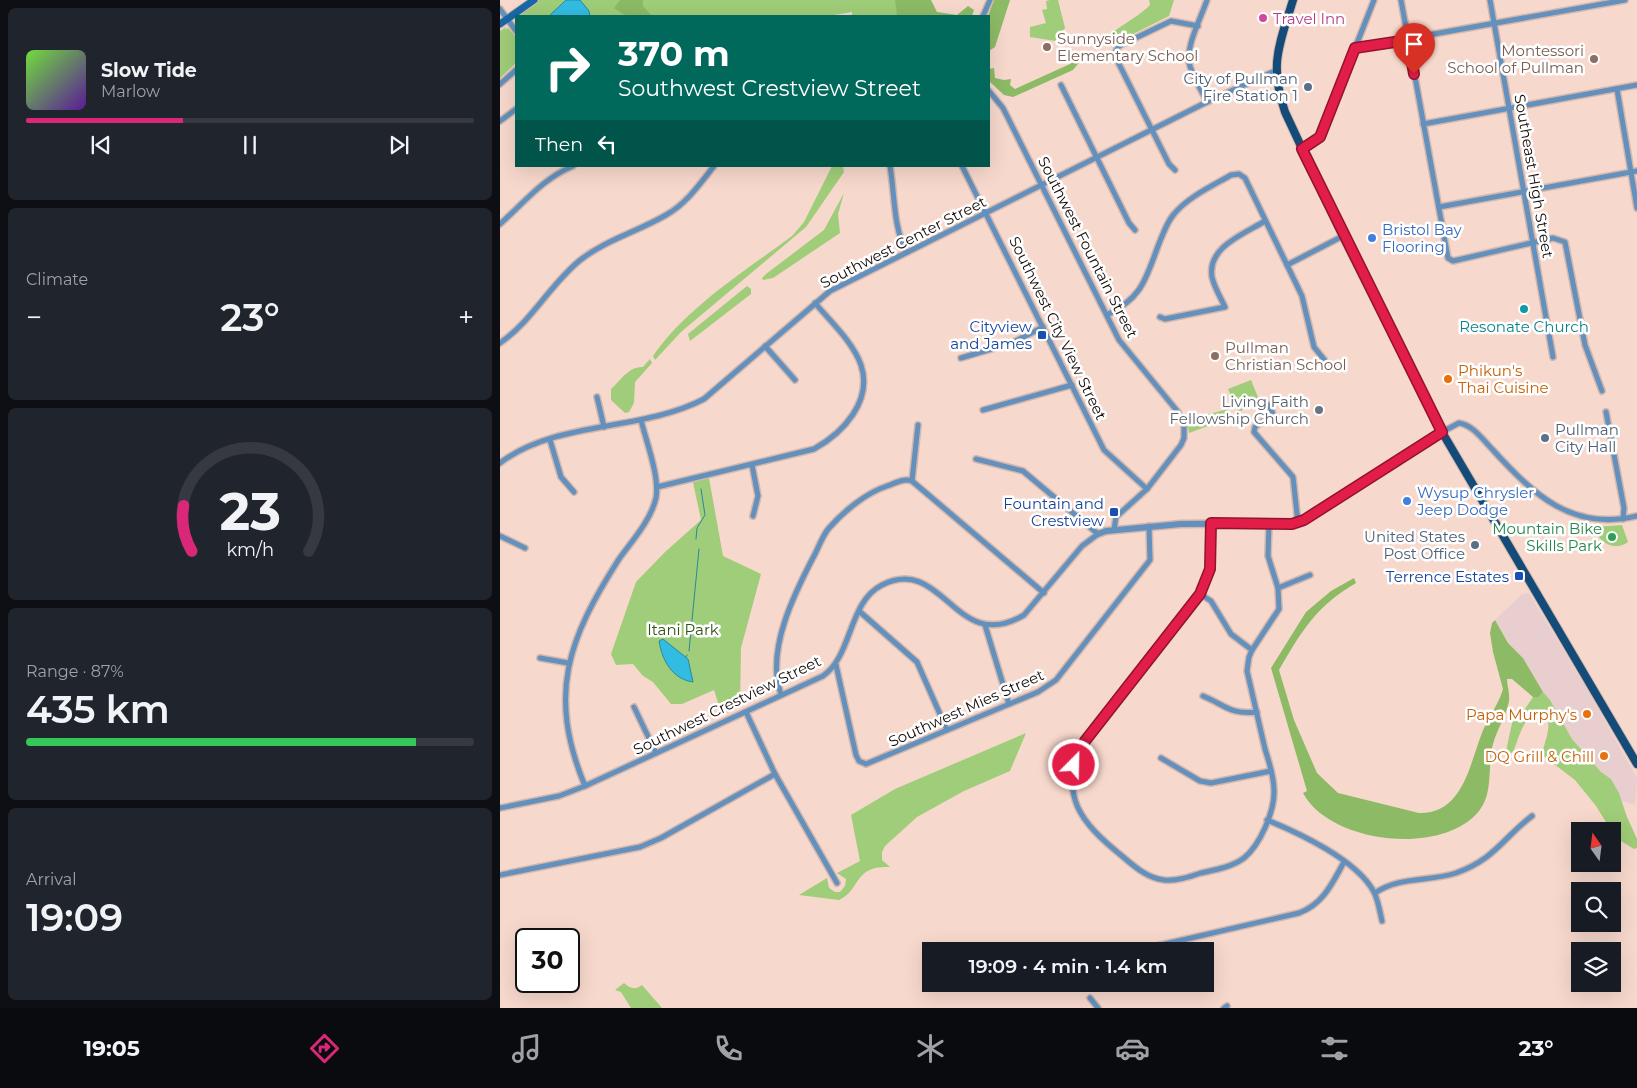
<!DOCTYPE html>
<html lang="en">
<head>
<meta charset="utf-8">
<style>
  body { margin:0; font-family:Montserrat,sans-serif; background:#20242c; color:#f1f3f6; height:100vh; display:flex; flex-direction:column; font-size:19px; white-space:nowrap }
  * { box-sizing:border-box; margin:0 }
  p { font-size:16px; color:#9ea1a6 }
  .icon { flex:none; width:28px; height:28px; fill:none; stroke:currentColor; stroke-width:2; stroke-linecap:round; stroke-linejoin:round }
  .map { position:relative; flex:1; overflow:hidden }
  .sheet { display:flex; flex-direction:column; gap:8px; padding:8px; background:#0d0f14; width:500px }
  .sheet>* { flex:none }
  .top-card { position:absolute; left:15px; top:15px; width:475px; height:152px; border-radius:0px; box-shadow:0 5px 20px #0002; background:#00695c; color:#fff; overflow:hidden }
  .needle { width:32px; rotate:346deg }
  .controls { position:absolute; left:1071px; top:822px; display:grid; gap:10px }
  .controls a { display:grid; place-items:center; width:50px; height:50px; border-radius:0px; background:#171b24; box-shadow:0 5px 20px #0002; font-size:25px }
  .speed { position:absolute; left:15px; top:928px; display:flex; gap:10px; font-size:25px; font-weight:700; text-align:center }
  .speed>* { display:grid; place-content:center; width:65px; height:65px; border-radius:50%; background:#171b24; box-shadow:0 5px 20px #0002; line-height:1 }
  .speed .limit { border:2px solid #111; border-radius:8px; background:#fff; color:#111 }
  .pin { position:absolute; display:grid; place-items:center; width:42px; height:42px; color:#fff; margin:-51px -21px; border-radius:50% 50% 50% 0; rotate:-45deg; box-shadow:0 0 5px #0007 }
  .pin .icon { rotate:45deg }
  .me { position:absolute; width:55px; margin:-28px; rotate:23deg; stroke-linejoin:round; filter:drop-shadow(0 0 4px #0008) }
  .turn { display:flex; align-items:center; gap:18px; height:105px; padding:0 20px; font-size:22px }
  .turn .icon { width:65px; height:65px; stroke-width:2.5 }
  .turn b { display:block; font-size:35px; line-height:42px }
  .then { display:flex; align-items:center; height:48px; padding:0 20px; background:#0003; gap:10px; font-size:19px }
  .big { font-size:38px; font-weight:600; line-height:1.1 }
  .sheet .tile { flex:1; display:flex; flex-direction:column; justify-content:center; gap:8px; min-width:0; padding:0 18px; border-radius:8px; background:#20242c }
  .sheet .dial { align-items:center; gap:0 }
  .dial svg { height:130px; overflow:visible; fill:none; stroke:#363941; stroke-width:7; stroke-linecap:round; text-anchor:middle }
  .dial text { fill:#f1f3f6; stroke:none }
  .song { display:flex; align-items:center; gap:15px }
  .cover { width:60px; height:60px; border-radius:8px; background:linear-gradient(135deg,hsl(100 70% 55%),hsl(270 70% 35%)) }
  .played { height:5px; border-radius:2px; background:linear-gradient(90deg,#db2777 35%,#363941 35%) }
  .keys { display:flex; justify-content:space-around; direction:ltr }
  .heat { display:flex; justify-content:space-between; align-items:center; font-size:28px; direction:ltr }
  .charge { height:8px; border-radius:4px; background:linear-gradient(90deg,#34c759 87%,#363941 0) }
  .trip { position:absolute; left:422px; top:942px; width:292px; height:50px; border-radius:0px; background:#171b24; box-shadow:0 5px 20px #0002; font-weight:600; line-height:50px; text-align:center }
  .menu { display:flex; height:80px; justify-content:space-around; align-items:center; background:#090b0e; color:#9ea1a6 }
  .menu .icon { width:35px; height:35px }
  .menu .selected { color:#db2777 }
  .menu b { font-size:22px; color:#f1f3f6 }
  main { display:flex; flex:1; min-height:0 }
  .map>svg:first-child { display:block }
</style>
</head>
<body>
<main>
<section class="sheet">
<div class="tile">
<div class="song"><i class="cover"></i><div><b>Slow Tide</b><p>Marlow</p></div></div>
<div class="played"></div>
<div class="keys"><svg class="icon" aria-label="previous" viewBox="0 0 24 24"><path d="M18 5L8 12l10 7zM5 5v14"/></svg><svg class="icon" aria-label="pause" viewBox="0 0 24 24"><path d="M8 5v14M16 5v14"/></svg><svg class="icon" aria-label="next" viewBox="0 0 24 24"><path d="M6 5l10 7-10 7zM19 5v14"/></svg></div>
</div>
<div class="tile"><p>Climate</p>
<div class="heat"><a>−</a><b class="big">23°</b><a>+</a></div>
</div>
<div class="tile dial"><svg viewBox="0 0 100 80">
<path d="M14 69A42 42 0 1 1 86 69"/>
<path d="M14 69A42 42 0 0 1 9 41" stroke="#db2777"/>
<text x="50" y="56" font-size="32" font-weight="700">23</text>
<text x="50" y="72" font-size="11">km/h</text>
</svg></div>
<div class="tile"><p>Range · 87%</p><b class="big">435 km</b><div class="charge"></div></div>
<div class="tile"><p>Arrival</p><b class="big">19:09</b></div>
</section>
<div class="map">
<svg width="1137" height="1008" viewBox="0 0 1137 1008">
  <rect width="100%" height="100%" fill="#f7d8cc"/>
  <polygon fill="#e9ced0" points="1029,593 1087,689 1137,778 1135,805 1122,801 1111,779 1101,772 1072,739 1050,700 1043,692 1023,658 1008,643 995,620 1022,594"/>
  <g fill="#a0cd79">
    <polygon points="39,0 397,0 397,16 352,16 352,12 328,16 19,16"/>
    <polygon points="550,0 558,0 565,28 555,41 530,37 530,27 546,23 542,10 547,9 546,1"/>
    <path d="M649,0H674L669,16L613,44L610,34C620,27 644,12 650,5Z"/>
    <polygon points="6,27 5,30 8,28 16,37 16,63 0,78 0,31"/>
    <path d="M332,166H343L344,172L306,227L181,332L155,360L153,356C186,308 245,271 292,236L304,222Z"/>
    <polygon points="344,193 338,214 340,233 273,278 263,280 262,278 266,274 324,230"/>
    <polygon points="247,286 251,289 251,294 190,341 188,334"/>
    <path d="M150,359L152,363L135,382L134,403L129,412L125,413L111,400V389C120,381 129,366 143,367Z"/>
    <polygon points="751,380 760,402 738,412 728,389"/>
    <polygon points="728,409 732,417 689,433 687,420"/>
    <polygon points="209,478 223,556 261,574 241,648 240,707 222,715 214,690 182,704 171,704 153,682 143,676 133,664 116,665 111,654 136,582 165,552 201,520 193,482"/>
    <path d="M1122,525L1128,542C1114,552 1099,543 1093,527Z"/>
    <path d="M1043,692L1050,700L1072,739L1101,772L1111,779L1119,793L1127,817L1137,839V848L1134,849L1116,838L1096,806L1075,780L1042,755C1044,741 1056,721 1041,710C1025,713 1019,736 1014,750L1011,753L1006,751L1014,714L1025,709L1033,697H1039Z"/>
    <path d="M526,733L510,771L464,791L417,817L385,846L382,852V860L390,867C353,865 362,889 339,900L299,895L327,878L329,888L335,892H340L345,886L346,879L337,873L360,861L351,815L395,789Z"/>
    <path d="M124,983C131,989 135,990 142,985L162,1008H131L121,992L115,990Z"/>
  </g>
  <g fill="#8dba65">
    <polygon points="120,0 143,0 143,6 152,16 126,16 114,8"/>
    <polygon points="395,0 431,0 437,12 457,15 468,6 474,10 472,16 397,16"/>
    <polygon points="494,0 510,0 495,47 489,51 488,16"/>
    <polygon points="578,55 582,59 573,70 513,97 504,95 489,81 489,69 494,68 495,78 504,80 511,79 510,85 515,89 570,64"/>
    <path d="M854,578L856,583C815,607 802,631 779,670L794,720L817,773L838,793L919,813C965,814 970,760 984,728C990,715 999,703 1003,689L993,652L990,633L992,623L995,620L1008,643L1023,658L1043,692L1039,697H1033L1012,679H1007C1007,686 1010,693 1009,701C1006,717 997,729 993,744C987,766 994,792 979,811C942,857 829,843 803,793L807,791L771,668L806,612L831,591Z"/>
  </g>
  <g fill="#33bce1" stroke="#2a87a0">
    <polygon points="66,0 80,0 89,11 90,16 49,16"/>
    <path d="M163,639L188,659L193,682C172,679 162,660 159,641Z"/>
  </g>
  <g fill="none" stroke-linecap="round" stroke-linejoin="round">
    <g stroke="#2a87a0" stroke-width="1">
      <polyline points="196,539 197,528 205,515 201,489"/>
      <polyline points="189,651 199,549"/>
      <polyline points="186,657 187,655"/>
    </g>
    <defs>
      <g id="minor">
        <path d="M707,0C701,18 687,43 689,62C691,75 701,89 707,102"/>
        <polyline points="901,0 948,258 953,261 1053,238 1065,242 1085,345 1102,391"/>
        <polyline points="990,0 1053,357"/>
        <polyline points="0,9 16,31"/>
        <polyline points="483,16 490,0"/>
        <polyline points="855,48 1125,0"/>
        <polyline points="0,84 16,70"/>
        <polyline points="561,85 629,223 635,230"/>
        <polyline points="1117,89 1137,208"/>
        <polyline points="489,91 503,108 619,340 678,412 684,426 684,438 681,445 647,489 616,517 614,530"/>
        <polyline points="0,121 16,109"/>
        <polyline points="923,124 1137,85"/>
        <polyline points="802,149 820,137 874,0"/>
        <path d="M390,166C395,196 393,225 406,252"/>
        <polyline points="462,166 604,450 647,489"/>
        <polyline points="675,170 669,164 614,54 619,46 671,21 698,26"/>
        <polyline points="939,207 1137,171"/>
        <path d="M0,224C24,203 42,179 73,166"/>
        <polyline points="787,265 843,236"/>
        <path d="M607,315C644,297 646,277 660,241C664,232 667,222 674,214C688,197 712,186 731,175L739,174L745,178L802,296L814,347L827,363"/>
        <path d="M660,317L665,319L725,307C721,298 714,287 712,277C707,247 744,234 765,221"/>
        <path d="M0,343C32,321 49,286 79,261C105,240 137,232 166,215C186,204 200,184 214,166"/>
        <polyline points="265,346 295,380"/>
        <polyline points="461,358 512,343 543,327"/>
        <polyline points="97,397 104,427"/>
        <polyline points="769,405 773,414 755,427 754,432 793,477 798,523"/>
        <polyline points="483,410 572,385"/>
        <polyline points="1106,412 1124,508 1123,519"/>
        <path d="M942,432L959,423C973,425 983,440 992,449C1033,494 1072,532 1137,516"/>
        <polyline points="50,440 61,477 74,492"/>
        <path d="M0,463C56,420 141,432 204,399L330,291L707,102L775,71"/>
        <polyline points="252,465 258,496 253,516"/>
        <polyline points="412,481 418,425"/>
        <path d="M157,487L314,449C343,433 373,401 361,365C353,342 330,321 315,303"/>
        <path d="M711,523L710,569L700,594L585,741C556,794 581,823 622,856C635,867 647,878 664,880C677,881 689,877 701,873C715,870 732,867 744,858C760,845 775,811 774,790C774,776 769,762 765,749C759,723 753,697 747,671L749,657L752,650L779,609L778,588L768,556L769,524"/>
        <polyline points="0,536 25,548"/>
        <polyline points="778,588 810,575"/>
        <polyline points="700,594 711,601 731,634 752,650"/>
        <polyline points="359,611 417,662 447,730"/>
        <polyline points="485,625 509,704"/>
        <polyline points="40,658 68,663"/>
        <polyline points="336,665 356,755 359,761 366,764 538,692 556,680 650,560 649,526"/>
        <path d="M281,694C265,651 295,592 315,554C319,546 323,535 329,528C344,511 366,493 387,486C396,483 403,478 412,481L544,593"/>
        <path d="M703,696C725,705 730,715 757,712"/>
        <polyline points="134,707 156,753"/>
        <polyline points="246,712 275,774 337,883"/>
        <polyline points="661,758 700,781 711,783 771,771"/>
        <path d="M85,786C47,694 68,639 119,559C132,541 151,520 156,498C160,477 146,441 141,420"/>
        <path d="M0,808L59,796L85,786L323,676C353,655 348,602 382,585C444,554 455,656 524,615L582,546L598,534L523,471L476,459"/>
        <path d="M767,820C799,833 857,860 874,892C878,900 880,912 882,921"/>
        <polyline points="0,875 140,847 161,838 275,774"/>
        <path d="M875,893C899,876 929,882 956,873C995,859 1003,838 1032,816"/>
        <path d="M652,947L799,913C823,904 832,884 844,862"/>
        <polyline points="590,998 598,1008"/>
        <polyline points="724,1008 727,1006"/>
      </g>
      <polyline id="tertiary" points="598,534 606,531 681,524 798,523 942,432"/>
      <polyline id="secondary" points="0,24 34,0"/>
      <path id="primary" d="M793,0C779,46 769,64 785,112L843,236L942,432L1137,764"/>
    </defs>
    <use href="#minor" stroke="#d3b7ad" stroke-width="8"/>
    <use href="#tertiary" stroke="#d3b7ad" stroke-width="9"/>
    <use href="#secondary" stroke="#d3b7ad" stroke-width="9"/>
    <use href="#primary" stroke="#d3b7ad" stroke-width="10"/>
    <use href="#minor" stroke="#6390bc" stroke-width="5"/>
    <use href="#tertiary" stroke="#6390bc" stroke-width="6"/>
    <use href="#secondary" stroke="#1768a7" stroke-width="7"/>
    <use href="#primary" stroke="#154b78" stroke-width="8"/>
  </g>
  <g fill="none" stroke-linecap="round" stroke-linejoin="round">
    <defs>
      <polyline id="route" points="574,765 585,741 700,594 710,569 711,523 792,524 804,520 942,432 802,149 820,137 855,48 908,40 914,74"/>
    </defs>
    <use href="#route" stroke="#92132f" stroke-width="12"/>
    <use href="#route" stroke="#e11d48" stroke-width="9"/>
  </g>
  <circle fill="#d1479c" stroke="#fff" stroke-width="2" cx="763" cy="18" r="5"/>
  <g fill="#8d6e63" stroke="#fff" stroke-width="2">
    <circle cx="547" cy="47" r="5"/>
    <circle cx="1094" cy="59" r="5"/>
    <circle cx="715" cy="356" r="5"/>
  </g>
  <g fill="#5c6f8a" stroke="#fff" stroke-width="2">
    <circle cx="808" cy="87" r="5"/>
    <circle cx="1045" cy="438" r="5"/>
    <circle cx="975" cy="545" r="5"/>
  </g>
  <g fill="#3f7fe0" stroke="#fff" stroke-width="2">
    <circle cx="872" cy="238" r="5"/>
    <circle cx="907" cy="501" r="5"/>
  </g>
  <circle fill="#0f9aa8" stroke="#fff" stroke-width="2" cx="1024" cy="309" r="5"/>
  <g fill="#1a4fb4" stroke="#fff" stroke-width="2">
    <rect x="537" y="330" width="10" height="10" rx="2.5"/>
    <rect x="609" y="507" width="10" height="10" rx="2.5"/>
    <rect x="1014" y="571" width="10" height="10" rx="2.5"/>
  </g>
  <g fill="#e8710a" stroke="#fff" stroke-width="2">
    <circle cx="948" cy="379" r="5"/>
    <circle cx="1087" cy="714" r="5"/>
    <circle cx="1104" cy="756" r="5"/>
  </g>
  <circle fill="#6b7280" stroke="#fff" stroke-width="2" cx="819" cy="410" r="5"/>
  <circle fill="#2e9e5b" stroke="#fff" stroke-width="2" cx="1112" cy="537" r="5"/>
  <g text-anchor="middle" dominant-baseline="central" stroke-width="5" stroke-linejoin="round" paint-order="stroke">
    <g font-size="15" fill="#b23c85" stroke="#fff" text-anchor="start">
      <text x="773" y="18">Travel Inn</text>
    </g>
    <g font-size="15" fill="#785e54" stroke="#fff" text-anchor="start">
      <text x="557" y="38">Sunnyside<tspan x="557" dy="17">Elementary School</tspan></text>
      <text x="1084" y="50" text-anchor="end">Montessori<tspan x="1084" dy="17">School of Pullman</tspan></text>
      <text x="725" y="347">Pullman<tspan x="725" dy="17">Christian School</tspan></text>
    </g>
    <g font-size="15" fill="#4e5e75" stroke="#fff" text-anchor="end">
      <text x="798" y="78">City of Pullman<tspan x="798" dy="17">Fire Station 1</tspan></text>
      <text x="1055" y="429" text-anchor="start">Pullman<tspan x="1055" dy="17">City Hall</tspan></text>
      <text x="965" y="536">United States<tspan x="965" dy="17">Post Office</tspan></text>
    </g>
    <g font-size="15" fill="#160c08" stroke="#fff">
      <text transform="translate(1034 176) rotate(80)">Southeast High Street</text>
      <text transform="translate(403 242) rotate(-27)">Southwest Center Street</text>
      <text transform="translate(588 247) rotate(63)">Southwest Fountain Street</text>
      <text transform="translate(558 328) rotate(64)">Southwest City View Street</text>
      <text transform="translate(227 705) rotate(-26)">Southwest Crestview Street</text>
      <text transform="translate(466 708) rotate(-24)">Southwest Mies Street</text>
    </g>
    <g font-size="15" fill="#366cbe" stroke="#fff" text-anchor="start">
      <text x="882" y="229">Bristol Bay<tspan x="882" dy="17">Flooring</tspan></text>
      <text x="917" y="492">Wysup Chrysler<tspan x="917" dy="17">Jeep Dodge</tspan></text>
    </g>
    <g font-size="15" fill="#164399" stroke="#fff" text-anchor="end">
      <text x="532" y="326">Cityview<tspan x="532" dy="17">and James</tspan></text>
      <text x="604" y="503">Fountain and<tspan x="604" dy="17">Crestview</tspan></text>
      <text x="1009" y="576">Terrence Estates</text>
    </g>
    <g font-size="15" fill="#0d838f" stroke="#fff">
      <text x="1024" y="326">Resonate Church</text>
    </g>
    <g font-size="15" fill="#c56008" stroke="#fff" text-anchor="end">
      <text x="958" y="370" text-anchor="start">Phikun's<tspan x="958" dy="17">Thai Cuisine</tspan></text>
      <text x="1077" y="714">Papa Murphy's</text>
      <text x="1094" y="756">DQ Grill &amp; Chill</text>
    </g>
    <g font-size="15" fill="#5b616d" stroke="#fff" text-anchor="end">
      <text x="809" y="401">Living Faith<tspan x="809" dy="17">Fellowship Church</tspan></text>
    </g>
    <g font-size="15" fill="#27864d" stroke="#fff" text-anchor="end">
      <text x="1102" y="528">Mountain Bike<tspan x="1102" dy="17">Skills Park</tspan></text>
    </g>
    <g font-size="15" fill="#335015" stroke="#fff">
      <text x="183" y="629">Itani Park</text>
    </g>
  </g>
</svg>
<div class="controls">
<a><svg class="needle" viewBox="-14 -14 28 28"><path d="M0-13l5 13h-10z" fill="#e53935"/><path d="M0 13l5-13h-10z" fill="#9ea1a6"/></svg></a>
<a><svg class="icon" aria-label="search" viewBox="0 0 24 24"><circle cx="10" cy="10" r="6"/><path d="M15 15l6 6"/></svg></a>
<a><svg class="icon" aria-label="layers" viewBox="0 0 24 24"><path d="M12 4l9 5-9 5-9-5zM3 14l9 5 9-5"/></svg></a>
</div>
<div class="speed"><div class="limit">30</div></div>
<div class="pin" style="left:914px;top:74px;background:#d93025"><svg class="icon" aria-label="arrive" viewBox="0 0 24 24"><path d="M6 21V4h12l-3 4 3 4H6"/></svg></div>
<svg class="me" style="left:574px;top:765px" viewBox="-20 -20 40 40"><circle r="17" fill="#e11d48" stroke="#fff" stroke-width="3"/><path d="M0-11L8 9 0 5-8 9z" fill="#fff"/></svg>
<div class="trip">19:09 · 4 min · 1.4 km</div>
<div class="top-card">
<div class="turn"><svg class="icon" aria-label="right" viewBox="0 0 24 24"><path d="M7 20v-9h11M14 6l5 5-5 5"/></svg><div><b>370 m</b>Southwest Crestview Street</div></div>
<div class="then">Then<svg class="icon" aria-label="left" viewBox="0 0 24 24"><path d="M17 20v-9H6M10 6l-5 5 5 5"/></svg></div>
</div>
</div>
</main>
<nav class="menu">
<b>19:05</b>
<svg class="icon selected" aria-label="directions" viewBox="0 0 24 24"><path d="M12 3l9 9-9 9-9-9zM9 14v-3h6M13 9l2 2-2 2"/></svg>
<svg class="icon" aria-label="music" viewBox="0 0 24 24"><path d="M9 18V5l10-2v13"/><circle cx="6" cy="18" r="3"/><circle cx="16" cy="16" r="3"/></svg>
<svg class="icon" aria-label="phone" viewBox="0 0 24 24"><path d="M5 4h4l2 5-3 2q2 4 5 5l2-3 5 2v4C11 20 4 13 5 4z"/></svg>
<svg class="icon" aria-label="climate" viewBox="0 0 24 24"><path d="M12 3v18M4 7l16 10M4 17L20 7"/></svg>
<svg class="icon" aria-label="car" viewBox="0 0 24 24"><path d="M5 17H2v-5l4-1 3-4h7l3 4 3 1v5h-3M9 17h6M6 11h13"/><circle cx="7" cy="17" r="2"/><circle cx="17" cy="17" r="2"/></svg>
<svg class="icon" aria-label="filters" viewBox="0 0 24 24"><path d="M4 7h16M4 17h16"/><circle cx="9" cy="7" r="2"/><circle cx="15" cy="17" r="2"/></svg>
<b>23°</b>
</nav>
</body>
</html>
